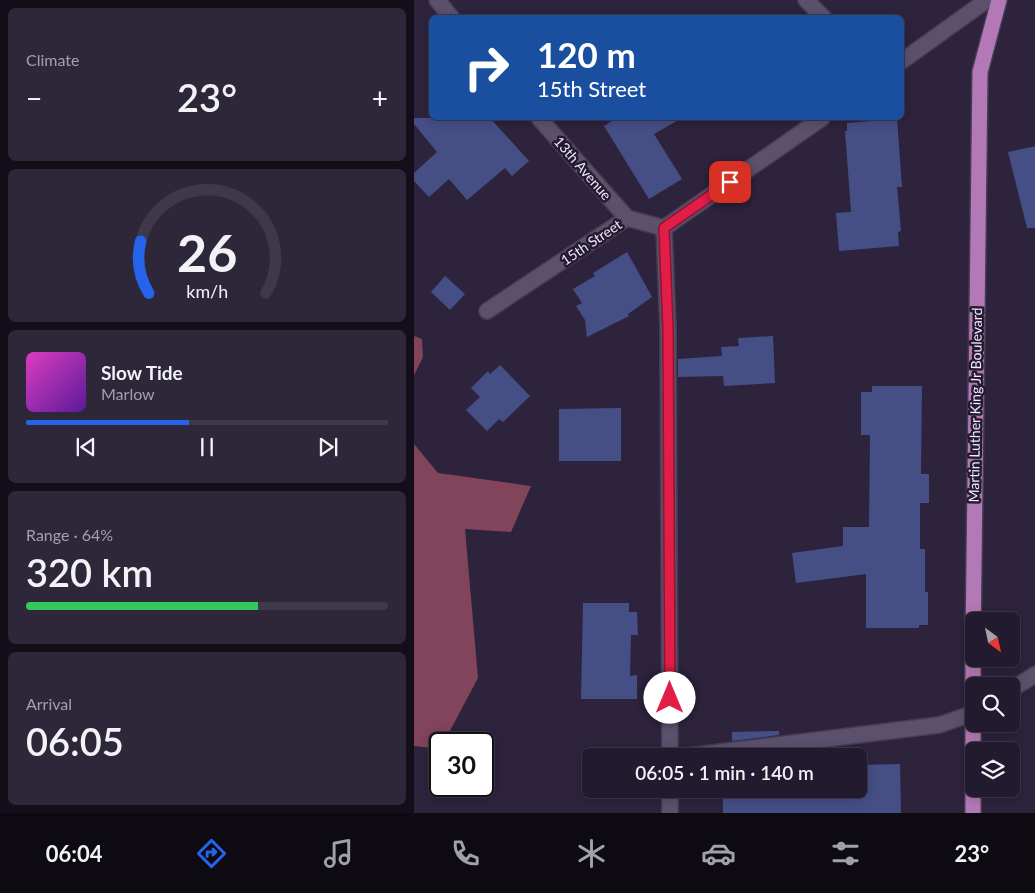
<!DOCTYPE html>
<html lang="en">
<head>
<meta charset="utf-8">
<style>
  body { margin:0; font-family:Lato,sans-serif; background:#2e273a; color:#f1f3f6; height:100vh; display:flex; flex-direction:column; font-size:19px; white-space:nowrap }
  * { box-sizing:border-box; margin:0 }
  p { font-size:16px; color:#a2a1aa }
  .icon { flex:none; width:28px; height:28px; fill:none; stroke:currentColor; stroke-width:2; stroke-linecap:round; stroke-linejoin:round }
  .map { position:relative; flex:1; overflow:hidden }
  .side { display:flex; flex-direction:column; gap:8px; padding:8px; background:#130e19; width:414px }
  .side>* { flex:none }
  .hud { position:absolute; left:15px; top:15px; width:475px; height:105px; border-radius:8px; box-shadow:0 2px 12px #0003,0 0 0 1px #3f384a; background:#1a4fa0; color:#fff; overflow:hidden }
  .needle { width:32px; rotate:147deg }
  .buttons { position:absolute; left:551px; top:612px; display:grid; gap:10px }
  .buttons a { display:grid; place-items:center; width:55px; height:55px; border-radius:8px; background:#221a2e; box-shadow:0 2px 12px #0003,0 0 0 1px #3f384a; font-size:25px }
  .speed { position:absolute; left:15px; top:732px; display:flex; gap:10px; font-size:25px; font-weight:700; text-align:center }
  .speed>* { display:grid; place-content:center; width:65px; height:65px; border-radius:50%; background:#221a2e; box-shadow:0 2px 12px #0003,0 0 0 1px #3f384a; line-height:1 }
  .speed .limit { border:2px solid #111; border-radius:8px; background:#fff; color:#111 }
  .pin { position:absolute; display:grid; place-items:center; width:42px; height:42px; color:#fff; margin:-21px; border-radius:10px; box-shadow:0 2px 8px #0006 }
  .me { position:absolute; width:55px; margin:-28px; rotate:0deg; stroke-linejoin:round; filter:drop-shadow(0 0 4px #0008) }
  .turn { display:flex; align-items:center; gap:18px; height:105px; padding:0 25px; font-size:22px }
  .turn .icon { width:65px; height:65px; stroke-width:2.5 }
  .turn b { display:block; font-size:35px; line-height:42px }
  .big { font-size:38px; font-weight:600; line-height:1.1 }
  .side .widget { flex:1; display:flex; flex-direction:column; justify-content:center; gap:8px; min-width:0; padding:0 18px; border-radius:8px; background:#2e273a }
  .side .dial { align-items:center; gap:0 }
  .dial svg { height:130px; overflow:visible; fill:none; stroke:#3f384a; stroke-width:7; stroke-linecap:round; text-anchor:middle }
  .dial text { fill:#f1f3f6; stroke:none }
  .song { display:flex; align-items:center; gap:15px }
  .cover { width:60px; height:60px; border-radius:8px; background:linear-gradient(135deg,hsl(310 70% 55%),hsl(270 70% 35%)) }
  .played { height:5px; border-radius:2px; background:linear-gradient(90deg,#2563eb 45%,#3f384a 45%) }
  .keys { display:flex; justify-content:space-around; direction:ltr }
  .heat { display:flex; justify-content:space-between; align-items:center; font-size:28px; direction:ltr }
  .charge { height:8px; border-radius:4px; background:linear-gradient(90deg,#34c759 64%,#3f384a 0) }
  .trip { position:absolute; left:168px; top:748px; width:285px; height:50px; border-radius:8px; background:#221a2e; box-shadow:0 2px 12px #0003,0 0 0 1px #3f384a; font-weight:600; line-height:50px; text-align:center }
  .tab-bar { display:flex; height:80px; justify-content:space-around; align-items:center; background:#0e0a12; color:#a2a1aa }
  .tab-bar .icon { width:35px; height:35px }
  .tab-bar .on { color:#2563eb }
  .tab-bar b { font-size:22px; color:#f1f3f6 }
  main { display:flex; flex:1; min-height:0 }
  .map>svg:first-child { display:block }
</style>
</head>
<body>
<main>
<section class="side">
<div class="widget"><p>Climate</p>
<div class="heat"><a>−</a><b class="big">23°</b><a>+</a></div>
</div>
<div class="widget dial"><svg viewBox="0 0 100 80">
<path d="M14 69A42 42 0 1 1 86 69"/>
<path d="M14 69A42 42 0 0 1 9 37" stroke="#2563eb"/>
<text x="50" y="56" font-size="32" font-weight="700">26</text>
<text x="50" y="72" font-size="11">km/h</text>
</svg></div>
<div class="widget">
<div class="song"><i class="cover"></i><div><b>Slow Tide</b><p>Marlow</p></div></div>
<div class="played"></div>
<div class="keys"><svg class="icon" aria-label="previous" viewBox="0 0 24 24"><path d="M18 5L8 12l10 7zM5 5v14"/></svg><svg class="icon" aria-label="pause" viewBox="0 0 24 24"><path d="M8 5v14M16 5v14"/></svg><svg class="icon" aria-label="next" viewBox="0 0 24 24"><path d="M6 5l10 7-10 7zM19 5v14"/></svg></div>
</div>
<div class="widget"><p>Range · 64%</p><b class="big">320 km</b><div class="charge"></div></div>
<div class="widget"><p>Arrival</p><b class="big">06:05</b></div>
</section>
<div class="map">
<svg width="622" height="813" viewBox="0 0 622 813">
  <rect width="100%" height="100%" fill="#2d233d"/>
  <g fill="#82445b">
    <polygon points="0,336 8,339 9,357 0,375"/>
    <polygon points="0,444 24,473 117,486 97,532 51,529 64,678 29,744 26,744 26,749 0,746"/>
  </g>
  <g fill="#454f86">
    <polygon points="0,118 76,118 115,161 98,176 91,168 53,200 35,179 15,197 0,181 0,173 23,152 0,124"/>
    <polygon points="203,118 268,118 240,134 268,179 235,199 190,126"/>
    <polygon points="483,119 488,187 483,187 487,231 484,232 485,246 425,251 422,213 437,212 431,131 433,131 433,123"/>
    <polygon points="622,146 622,228 613,228 594,152"/>
    <polygon points="213,252 238,297 214,314 215,316 173,337 171,320 162,306 168,303 159,289 181,276 179,273"/>
    <polygon points="31,276 51,294 36,310 17,292"/>
    <polygon points="359,336 361,383 310,386 309,376 264,377 264,359 308,356 307,347 325,346 324,338"/>
    <polygon points="86,365 116,396 89,422 85,419 73,431 52,410 66,397 57,388 74,371 76,374"/>
    <polygon points="458,386 508,386 507,474 515,474 515,503 506,503 506,549 511,549 511,592 514,592 514,625 505,625 505,628 452,628 452,574 382,583 378,553 429,546 429,527 455,527 456,435 447,435 447,392 458,392"/>
    <polygon points="207,408 207,461 145,461 145,409"/>
    <polygon points="169,603 215,603 215,612 223,612 224,635 217,635 216,676 223,675 223,699 167,699"/>
    <polygon points="365,731 365,735 318,741 318,732"/>
    <polygon points="486,764 487,813 309,813 309,789 444,789 444,765"/>
  </g>
  <g fill="none" stroke-linecap="round" stroke-linejoin="round">
    <defs>
      <g id="minor">
        <polyline points="23,0 38,18"/>
        <polyline points="392,0 410,18"/>
        <polyline points="488,61 573,0"/>
        <polyline points="125,118 213,218"/>
        <polyline points="250,228 254,328 256,756"/>
        <polyline points="73,311 213,218 250,228 408,118"/>
        <polyline points="598,689 622,674"/>
        <polyline points="274,756 525,725 560,713"/>
        <polyline points="256,789 256,813"/>
      </g>
      <polyline id="major" points="559,813 559,643 566,72 585,0"/>
    </defs>
    <use href="#minor" stroke="#463d53" stroke-width="18"/>
    <use href="#major" stroke="#463d53" stroke-width="18"/>
    <use href="#minor" stroke="#5c516d" stroke-width="15"/>
    <use href="#major" stroke="#b379b6" stroke-width="15"/>
  </g>
  <g fill="none" stroke-linecap="round" stroke-linejoin="round">
    <defs>
      <polyline id="route" points="256,698 254,328 250,228 316,182"/>
    </defs>
    <use href="#route" stroke="#92132f" stroke-width="12"/>
    <use href="#route" stroke="#e11d48" stroke-width="9"/>
  </g>
  <g text-anchor="middle" dominant-baseline="central" stroke-width="5" stroke-linejoin="round" paint-order="stroke">
    <g font-size="14" fill="#f0eafc" stroke="#241a32">
      <text transform="translate(169 168) rotate(49)">13th Avenue</text>
      <text transform="translate(177 242) rotate(-34)">15th Street</text>
      <text transform="translate(561 405) rotate(-89)">Martin Luther King Jr Boulevard</text>
    </g>
  </g>
</svg>
<div class="buttons">
<a><svg class="needle" viewBox="-14 -14 28 28"><path d="M0-13l5 13h-10z" fill="#e53935"/><path d="M0 13l5-13h-10z" fill="#a2a1aa"/></svg></a>
<a><svg class="icon" aria-label="search" viewBox="0 0 24 24"><circle cx="10" cy="10" r="6"/><path d="M15 15l6 6"/></svg></a>
<a><svg class="icon" aria-label="layers" viewBox="0 0 24 24"><path d="M12 4l9 5-9 5-9-5zM3 14l9 5 9-5"/></svg></a>
</div>
<div class="speed"><div class="limit">30</div></div>
<div class="pin" style="left:316px;top:182px;background:#d93025"><svg class="icon" aria-label="arrive" viewBox="0 0 24 24"><path d="M6 21V4h12l-3 4 3 4H6"/></svg></div>
<svg class="me" style="left:256px;top:698px" viewBox="-20 -20 40 40"><circle r="19" fill="#fff"/><path d="M0-13L10 11 0 6-10 11z" fill="#e11d48"/></svg>
<div class="trip">06:05 · 1 min · 140 m</div>
<div class="hud">
<div class="turn"><svg class="icon" aria-label="right" viewBox="0 0 24 24"><path d="M7 20v-9h11M14 6l5 5-5 5"/></svg><div><b>120 m</b>15th Street</div></div>
</div>
</div>
</main>
<nav class="tab-bar">
<b>06:04</b>
<svg class="icon on" aria-label="directions" viewBox="0 0 24 24"><path d="M12 3l9 9-9 9-9-9zM9 14v-3h6M13 9l2 2-2 2"/></svg>
<svg class="icon" aria-label="music" viewBox="0 0 24 24"><path d="M9 18V5l10-2v13"/><circle cx="6" cy="18" r="3"/><circle cx="16" cy="16" r="3"/></svg>
<svg class="icon" aria-label="phone" viewBox="0 0 24 24"><path d="M5 4h4l2 5-3 2q2 4 5 5l2-3 5 2v4C11 20 4 13 5 4z"/></svg>
<svg class="icon" aria-label="climate" viewBox="0 0 24 24"><path d="M12 3v18M4 7l16 10M4 17L20 7"/></svg>
<svg class="icon" aria-label="car" viewBox="0 0 24 24"><path d="M5 17H2v-5l4-1 3-4h7l3 4 3 1v5h-3M9 17h6M6 11h13"/><circle cx="7" cy="17" r="2"/><circle cx="17" cy="17" r="2"/></svg>
<svg class="icon" aria-label="filters" viewBox="0 0 24 24"><path d="M4 7h16M4 17h16"/><circle cx="9" cy="7" r="2"/><circle cx="15" cy="17" r="2"/></svg>
<b>23°</b>
</nav>
</body>
</html>
